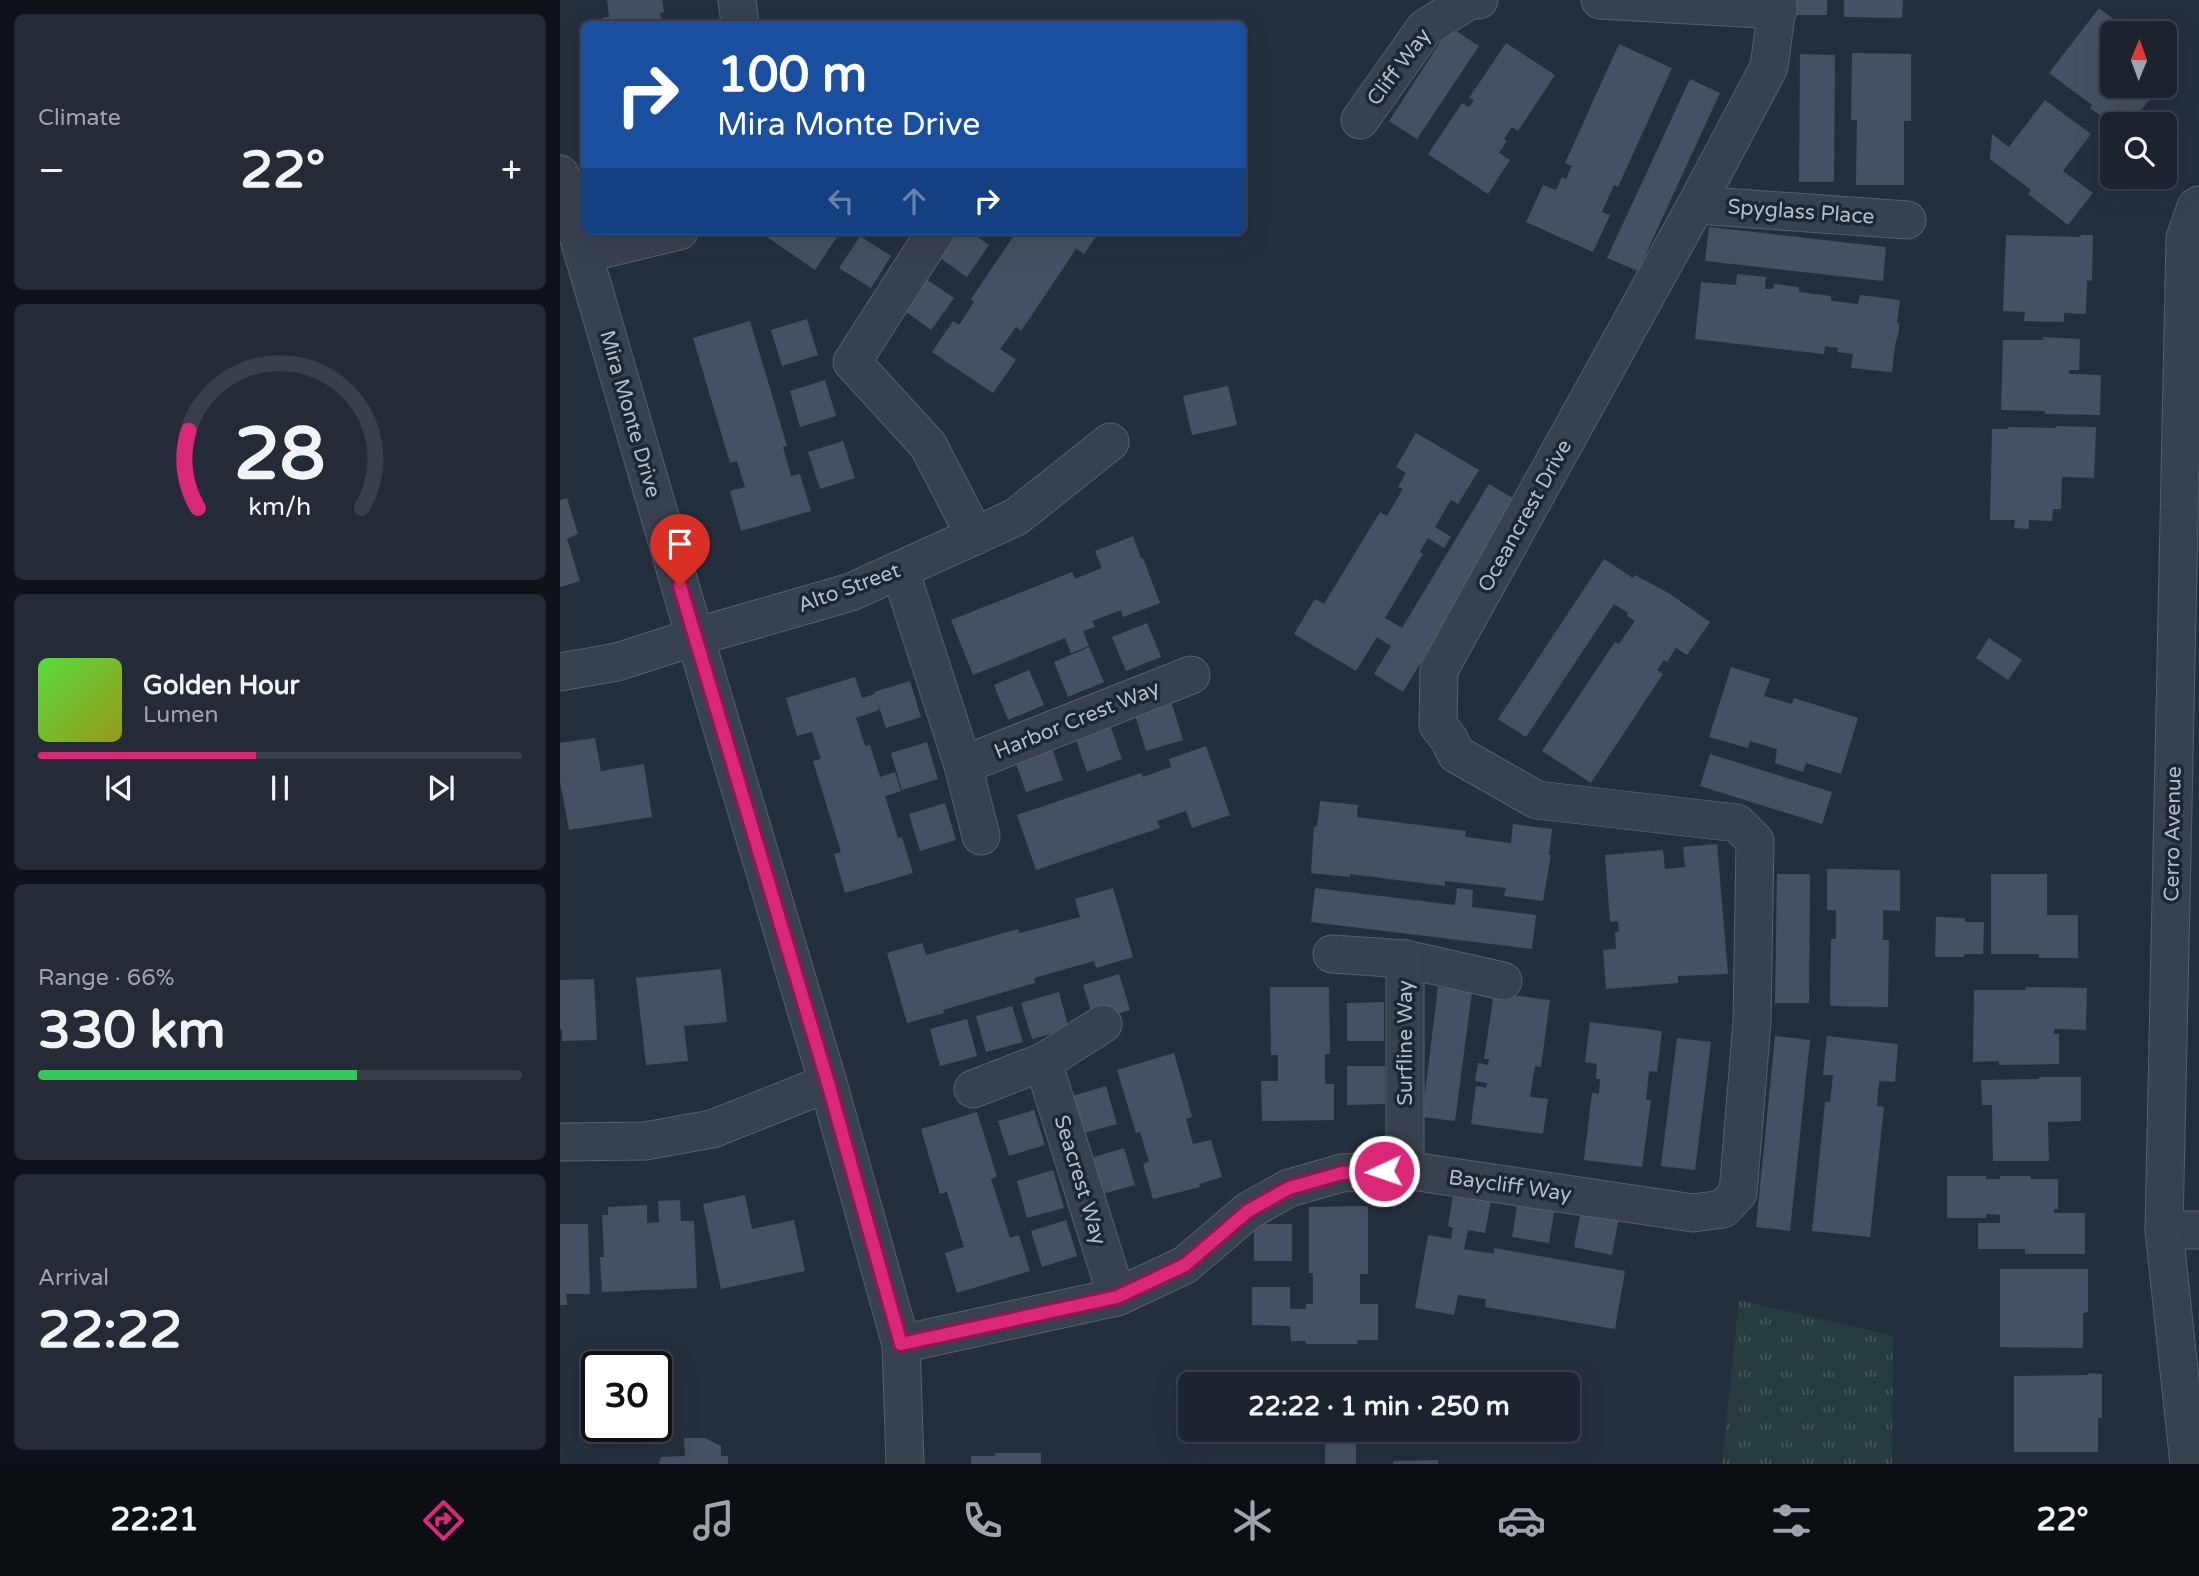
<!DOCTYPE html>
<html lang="en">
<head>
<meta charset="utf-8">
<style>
  body { margin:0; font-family:"Varela Round",sans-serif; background:#242b36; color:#f1f3f6; height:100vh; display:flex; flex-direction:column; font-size:26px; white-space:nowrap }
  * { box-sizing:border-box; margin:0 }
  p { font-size:23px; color:#a0a4aa }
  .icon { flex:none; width:38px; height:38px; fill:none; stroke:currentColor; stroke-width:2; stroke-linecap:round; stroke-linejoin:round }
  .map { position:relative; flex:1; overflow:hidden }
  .side { display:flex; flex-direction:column; gap:14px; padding:14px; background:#0f1319; width:560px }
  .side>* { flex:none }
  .banner { position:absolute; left:21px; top:21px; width:665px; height:214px; border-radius:10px; box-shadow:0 7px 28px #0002,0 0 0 2px #39404a; background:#1a4fa0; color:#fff; overflow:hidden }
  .needle { width:46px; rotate:1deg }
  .fabs { position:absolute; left:1540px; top:21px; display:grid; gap:14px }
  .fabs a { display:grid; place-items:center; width:77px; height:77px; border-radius:10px; background:#1b232e; box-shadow:0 7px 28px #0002,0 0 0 2px #39404a; font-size:35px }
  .speed { position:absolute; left:21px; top:1351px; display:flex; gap:14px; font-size:35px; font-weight:700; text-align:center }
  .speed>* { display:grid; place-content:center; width:91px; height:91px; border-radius:50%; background:#1b232e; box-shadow:0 7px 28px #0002,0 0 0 2px #39404a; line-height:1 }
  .speed .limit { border:4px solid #111; border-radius:10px; background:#fff; color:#111 }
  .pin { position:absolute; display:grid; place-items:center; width:60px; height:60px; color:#fff; margin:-72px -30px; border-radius:50% 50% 50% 0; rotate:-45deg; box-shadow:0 0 7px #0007 }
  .pin .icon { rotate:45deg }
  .me { position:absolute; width:77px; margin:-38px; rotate:267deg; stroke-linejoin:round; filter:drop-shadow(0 0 5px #0008) }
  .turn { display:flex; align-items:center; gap:24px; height:147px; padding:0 21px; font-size:32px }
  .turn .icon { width:91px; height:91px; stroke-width:2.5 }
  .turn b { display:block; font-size:49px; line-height:60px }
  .lanes { display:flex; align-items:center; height:66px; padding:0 21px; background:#0003; justify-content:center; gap:35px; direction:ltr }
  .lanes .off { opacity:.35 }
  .big { font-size:52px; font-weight:700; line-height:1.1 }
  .side .card { flex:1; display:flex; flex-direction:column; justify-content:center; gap:10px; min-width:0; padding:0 24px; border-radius:10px; background:#242b36 }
  .side .dial { align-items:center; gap:0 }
  .dial svg { height:182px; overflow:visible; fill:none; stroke:#39404a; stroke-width:7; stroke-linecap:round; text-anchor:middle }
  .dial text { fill:#f1f3f6; stroke:none }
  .song { display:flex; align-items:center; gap:21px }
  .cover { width:84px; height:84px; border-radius:10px; background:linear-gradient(135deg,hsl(110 70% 55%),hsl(60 70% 35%)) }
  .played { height:7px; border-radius:4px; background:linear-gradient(90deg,#db2777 45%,#39404a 45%) }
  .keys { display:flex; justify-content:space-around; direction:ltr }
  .heat { display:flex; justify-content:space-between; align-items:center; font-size:38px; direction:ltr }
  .charge { height:10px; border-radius:5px; background:linear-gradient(90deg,#34c759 66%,#39404a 0) }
  .trip { position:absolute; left:618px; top:1372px; width:402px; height:70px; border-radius:10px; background:#1b232e; box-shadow:0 7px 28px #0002,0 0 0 2px #39404a; font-weight:700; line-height:70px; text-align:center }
  .menu { display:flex; height:112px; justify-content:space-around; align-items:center; background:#0b0e12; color:#a0a4aa }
  .menu .icon { width:49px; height:49px }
  .menu .on { color:#db2777 }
  .menu b { font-size:32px; color:#f1f3f6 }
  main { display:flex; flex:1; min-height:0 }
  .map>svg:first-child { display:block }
</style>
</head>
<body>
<main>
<section class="side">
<div class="card"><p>Climate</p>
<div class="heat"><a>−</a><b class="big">22°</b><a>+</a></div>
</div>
<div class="card dial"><svg viewBox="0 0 100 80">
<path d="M14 69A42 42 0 1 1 86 69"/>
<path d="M14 69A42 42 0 0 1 10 35" stroke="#db2777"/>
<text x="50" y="56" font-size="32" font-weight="700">28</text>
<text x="50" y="72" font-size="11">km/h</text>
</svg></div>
<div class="card">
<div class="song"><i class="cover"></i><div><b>Golden Hour</b><p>Lumen</p></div></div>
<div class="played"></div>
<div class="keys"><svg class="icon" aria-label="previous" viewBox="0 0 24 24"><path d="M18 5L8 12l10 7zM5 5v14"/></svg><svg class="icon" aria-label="pause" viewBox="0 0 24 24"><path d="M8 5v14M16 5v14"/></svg><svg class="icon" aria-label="next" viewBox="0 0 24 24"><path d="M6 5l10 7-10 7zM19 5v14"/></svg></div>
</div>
<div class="card"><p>Range · 66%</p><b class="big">330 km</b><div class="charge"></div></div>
<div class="card"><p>Arrival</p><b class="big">22:22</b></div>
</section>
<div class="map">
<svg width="1639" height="1464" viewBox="0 0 1639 1464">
  <defs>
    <pattern id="grass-tufts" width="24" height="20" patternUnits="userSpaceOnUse" patternTransform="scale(1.75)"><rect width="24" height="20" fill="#263c3f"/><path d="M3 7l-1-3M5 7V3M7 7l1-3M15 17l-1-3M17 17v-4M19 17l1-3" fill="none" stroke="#435659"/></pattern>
  </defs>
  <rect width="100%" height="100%" fill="#242f3e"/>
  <polygon fill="url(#grass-tufts)" points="1179,1300 1333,1336 1332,1464 1162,1464"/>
  <g fill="#455162">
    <polygon points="47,0 102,0 104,12 100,13 102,24 42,24 42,18 49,17"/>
    <rect x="1232" y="0" width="35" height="15"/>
    <polygon points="1284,0 1343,0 1342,18 1284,17"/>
    <polygon points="1539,8 1571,33 1552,33 1552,86 1575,86 1591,98 1570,124 1552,124 1530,108 1532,105 1489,73"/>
    <polygon points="158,20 158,24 132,24 132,23"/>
    <polygon points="890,27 919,46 857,139 829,121"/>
    <polygon points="946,43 995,75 958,131 952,127 944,139 947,141 939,153 950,160 928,194 868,154 902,103 909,107 914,100 909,98"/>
    <polygon points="1059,44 1112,68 1058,187 1054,185 1042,212 1050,215 1033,252 966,222 983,185 996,190 1002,177 1006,179 1012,166 1005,163"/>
    <polygon points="1292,53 1351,54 1351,121 1344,121 1344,185 1296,185 1297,120 1291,120"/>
    <polygon points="1240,54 1275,55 1274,182 1239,182"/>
    <polygon points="1130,79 1160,93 1078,271 1047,258"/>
    <polygon points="1485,100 1531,134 1503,171 1533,193 1508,225 1468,194 1471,190 1430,159 1432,134 1449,147"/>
    <polygon points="1149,227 1326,247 1323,281 1145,261"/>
    <polygon points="211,231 281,231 255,270 207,237"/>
    <polygon points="393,231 409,231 429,245 407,277 376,255"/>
    <polygon points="457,231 540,231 524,254 516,249 461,331 456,327 440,349 456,360 433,393 372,352 393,321 399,325 414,302 411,299"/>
    <polygon points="1446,235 1520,237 1521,235 1533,235 1532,281 1527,280 1526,314 1504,313 1504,322 1464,321 1465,312 1443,311"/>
    <polygon points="300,236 331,256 311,288 279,268"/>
    <polygon points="1177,274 1206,277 1205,289 1213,289 1214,284 1239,287 1239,292 1271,296 1271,301 1298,304 1300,295 1340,300 1337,323 1339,323 1339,331 1335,345 1332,372 1291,368 1293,354 1277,352 1278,348 1265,346 1264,354 1135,339 1141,282 1176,285"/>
    <polygon points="363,277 394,298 371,330 341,308"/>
    <polygon points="247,319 258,355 222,366 211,330"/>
    <polygon points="190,321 227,446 223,447 231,476 240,474 251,511 181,531 170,491 185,487 177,461 170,463 133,338"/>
    <polygon points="1483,337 1520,339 1519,370 1509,370 1509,374 1541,375 1540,415 1485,414 1485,411 1441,410 1443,340 1483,340"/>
    <polygon points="265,380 276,416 240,427 230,391"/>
    <polygon points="668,386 677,425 632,435 623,396"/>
    <polygon points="1496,426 1536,427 1534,478 1502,477 1501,509 1493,509 1492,521 1469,520 1469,529 1454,528 1455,520 1430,520 1432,429 1448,429 1448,427 1496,428"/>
    <polygon points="856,433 919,470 898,504 891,500 875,527 891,537 884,548 868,538 860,552 863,554 825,618 842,628 929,484 958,501 843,692 814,674 831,646 817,637 796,671 734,634 755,599 764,604 820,512 827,516 843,489 838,487 846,473 836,467"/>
    <polygon points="283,441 295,478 260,489 248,452"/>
    <polygon points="7,498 18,534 7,539 20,581 0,587 0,500"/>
    <polygon points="573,536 581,558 583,558 600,603 563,617 561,610 532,621 535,627 523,631 529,646 511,653 505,638 413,675 391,620 512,572 515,579 542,568 535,551"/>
    <polygon points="1044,559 1073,578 1075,575 1110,594 1150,622 1127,655 1116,648 1107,662 1104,660 1097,670 1103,674 1031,783 982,751 1055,642 1059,644 1075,621 1067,616 1068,613 1054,604 966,737 938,719"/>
    <polygon points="587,623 601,657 566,671 552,637"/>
    <polygon points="1429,638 1462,660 1448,680 1416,658"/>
    <polygon points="529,647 544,682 508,697 494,662"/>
    <polygon points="1171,667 1210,679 1204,696 1232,704 1234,698 1298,718 1281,774 1246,763 1243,772 1215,763 1217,749 1190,741 1188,748 1149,737"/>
    <polygon points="469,670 484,705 448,720 434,685"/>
    <polygon points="295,677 302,698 315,694 314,692 350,681 361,717 326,728 317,701 319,710 296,718 305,746 310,745 320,777 335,772 341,791 325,796 338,838 342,837 353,873 285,893 274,854 281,852 253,761 261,759 252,732 237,736 226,698"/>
    <polygon points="612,704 623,740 586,751 575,715"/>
    <polygon points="550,725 562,759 527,772 515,737"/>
    <polygon points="35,738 41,771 84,764 92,817 9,830 0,781 0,743"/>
    <polygon points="367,742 378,779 342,790 331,753"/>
    <polygon points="491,746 503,780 466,792 454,758"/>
    <polygon points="646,746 670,815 632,828 626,811 597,821 600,828 476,870 457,815 581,773 583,777 611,767 609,759"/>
    <polygon points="1150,754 1272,792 1262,824 1140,786"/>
    <polygon points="760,801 798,805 797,817 906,831 905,837 951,843 953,824 992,829 989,855 991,855 983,901 944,896 946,888 885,881 885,886 790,874 790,877 751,873 754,826 757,827"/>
    <polygon points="385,803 396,840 360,851 349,814"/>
    <polygon points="1157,844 1168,974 1118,976 1118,983 1046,989 1043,950 1056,949 1055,932 1059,932 1058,921 1050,922 1045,855 1103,850 1105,869 1125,867 1123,847"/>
    <polygon points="1267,869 1340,870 1340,911 1323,910 1323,940 1329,940 1328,1007 1270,1006 1271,939 1276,939 1276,910 1267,910"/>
    <polygon points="1217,874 1250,874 1249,1003 1215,1003"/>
    <polygon points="1431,874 1487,874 1487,915 1518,915 1518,958 1479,958 1479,954 1431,954"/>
    <polygon points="553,888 573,957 536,968 534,961 474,978 475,983 383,1010 384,1013 347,1023 327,953 362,943 366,955 458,929 460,933 520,917 515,899"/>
    <polygon points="755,888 895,905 897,888 913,890 912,907 976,915 972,949 751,922"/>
    <polygon points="1376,917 1405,918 1405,922 1424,922 1423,954 1404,954 1404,957 1375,957"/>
    <polygon points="161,969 167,1022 124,1026 128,1061 86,1065 76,978"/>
    <polygon points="559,974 570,1010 534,1021 523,985"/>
    <polygon points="34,979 37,1040 2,1041 2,1029 0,1029 0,980"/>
    <polygon points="710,987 769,987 770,1054 765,1054 765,1084 774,1084 774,1120 702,1121 701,1081 718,1081 718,1055 711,1055"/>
    <polygon points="878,987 912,992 895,1121 862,1117"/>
    <polygon points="1466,987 1527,988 1526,1030 1494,1029 1494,1034 1499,1034 1499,1064 1439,1065 1439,1061 1413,1062 1414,990 1466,990"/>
    <polygon points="499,992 509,1029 472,1039 461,1003"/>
    <polygon points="934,993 990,1000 981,1067 975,1066 970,1097 988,1099 983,1134 911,1124 916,1086 926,1088 927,1083 915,1081 918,1063 928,1065 929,1059 924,1059"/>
    <polygon points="824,1002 824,1041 787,1041 787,1003"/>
    <polygon points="452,1006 463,1042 426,1052 416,1016"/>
    <polygon points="407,1019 417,1056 380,1066 370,1029"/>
    <polygon points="1030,1022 1102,1031 1097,1072 1089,1071 1086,1100 1091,1100 1082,1167 1024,1160 1032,1093 1039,1094 1040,1079 1036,1079 1037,1064 1025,1062"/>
    <polygon points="1215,1036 1250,1040 1230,1231 1196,1227"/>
    <polygon points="1267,1036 1338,1044 1335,1082 1319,1081 1317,1106 1324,1107 1310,1237 1252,1231 1265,1102 1270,1102 1273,1075 1263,1075"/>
    <polygon points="1117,1038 1151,1042 1135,1170 1101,1166"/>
    <polygon points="614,1053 632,1117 626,1119 633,1144 651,1140 662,1177 639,1184 640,1187 593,1199 583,1164 589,1162 580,1132 576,1133 557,1070"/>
    <polygon points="787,1066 825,1066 825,1104 787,1105"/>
    <polygon points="1479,1077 1521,1077 1521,1121 1488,1122 1489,1161 1433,1161 1432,1105 1422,1105 1421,1080 1479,1079"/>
    <polygon points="546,1086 557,1124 520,1134 509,1097"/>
    <polygon points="474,1110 485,1145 449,1156 438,1121"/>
    <polygon points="417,1112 437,1177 431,1179 450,1238 459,1235 470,1271 397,1293 385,1253 404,1247 387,1192 380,1194 361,1129"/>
    <polygon points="564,1148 575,1185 539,1195 528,1159"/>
    <polygon points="493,1170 504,1208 467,1218 457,1181"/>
    <polygon points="1387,1176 1426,1176 1426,1179 1440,1179 1440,1176 1470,1176 1471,1179 1498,1179 1498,1209 1494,1209 1494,1213 1525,1213 1525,1254 1465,1254 1465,1249 1418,1249 1418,1223 1440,1223 1440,1215 1426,1214 1426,1218 1387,1218"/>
    <polygon points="894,1189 932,1195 925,1233 908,1230 904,1249 934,1254 934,1248 1065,1271 1055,1329 925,1307 926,1299 898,1295 894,1315 855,1308 868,1235 891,1239 893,1228 888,1226"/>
    <polygon points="185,1195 192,1229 234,1220 245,1271 161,1289 143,1204"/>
    <polygon points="120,1200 121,1221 134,1221 137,1288 42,1292 40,1257 44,1257 42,1215 48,1215 48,1207 87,1205 87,1223 99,1222 98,1201"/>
    <polygon points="958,1200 995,1206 989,1243 952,1237"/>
    <polygon points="808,1206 808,1274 800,1274 800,1304 818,1304 818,1340 797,1340 797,1344 746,1344 746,1341 731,1341 730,1326 692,1325 692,1287 730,1287 730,1309 746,1309 746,1304 753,1304 753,1273 749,1273 749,1207"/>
    <polygon points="1021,1210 1059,1217 1052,1255 1014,1247"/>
    <polygon points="506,1220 517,1256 482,1267 471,1231"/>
    <polygon points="0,1224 28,1224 30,1294 6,1294 7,1305 0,1305"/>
    <rect x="694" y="1224" width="38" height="37"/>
    <polygon points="1440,1269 1528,1269 1528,1312 1523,1313 1523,1348 1440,1347"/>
    <polygon points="1528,1373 1542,1374 1542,1418 1538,1418 1538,1452 1454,1452 1454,1376 1528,1375"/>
    <polygon points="124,1438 145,1438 161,1446 161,1456 168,1456 168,1464 99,1464 101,1457 125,1456"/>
    <rect x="765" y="1441" width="31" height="23"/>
    <polygon points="435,1453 481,1453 481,1464 411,1464 411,1456 435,1456"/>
    <polygon points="878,1460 878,1464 833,1464 833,1461"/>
  </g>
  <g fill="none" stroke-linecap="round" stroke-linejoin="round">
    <defs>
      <g id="minor">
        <polyline points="177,0 180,24"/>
        <polyline points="1040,0 1218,10"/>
        <polyline points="800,120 865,28 910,0 919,0"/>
        <polyline points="0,174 135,637 268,1083 341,1344 345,1464"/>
        <polyline points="1136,205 1347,220"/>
        <polyline points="376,231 292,362 368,445 415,536"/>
        <polyline points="23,254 119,231"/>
        <polyline points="340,570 403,765 421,836"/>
        <polyline points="0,672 57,662 135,637 291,592 456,517 550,442"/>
        <polyline points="403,765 631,675"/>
        <polyline points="772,954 845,959 943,981"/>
        <polyline points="845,959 845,1170"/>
        <polyline points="483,1062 557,1297"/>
        <polyline points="413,1089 483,1062 543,1024"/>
        <polyline points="0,1142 85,1141 152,1129 268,1083"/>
        <polyline points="1604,1230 1639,1230"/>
        <polyline points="341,1344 557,1297 625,1265 688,1211 729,1188 782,1173 845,1170 1133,1213 1163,1209 1178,1193 1192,1022 1195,841 1177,823 977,800 896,754 889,739 878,725 879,670 1136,205 1209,67 1218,0"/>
        <polyline points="1629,1464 1604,1230 1625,238 1636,207 1639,205"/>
      </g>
    </defs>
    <use href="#minor" stroke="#565f6c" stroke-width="39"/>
    <use href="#minor" stroke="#38414e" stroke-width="37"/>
  </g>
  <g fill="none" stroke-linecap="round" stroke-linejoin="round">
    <defs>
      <polyline id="route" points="120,586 268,1083 341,1344 557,1297 625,1265 688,1211 729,1188 782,1173 824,1171"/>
    </defs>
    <use href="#route" stroke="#8e194d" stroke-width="18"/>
    <use href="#route" stroke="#db2777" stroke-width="12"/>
  </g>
  <g text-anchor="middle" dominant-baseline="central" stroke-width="7" stroke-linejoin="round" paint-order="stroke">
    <g font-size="21" fill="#b4bcc9" stroke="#1d2633">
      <text transform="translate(839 67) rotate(-53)">Cliff Way</text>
      <text transform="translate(1241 212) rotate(4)">Spyglass Place</text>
      <text transform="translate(70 414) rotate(74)">Mira Monte Drive</text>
      <text transform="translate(965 516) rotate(-61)">Oceancrest Drive</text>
      <text transform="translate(289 588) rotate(-20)">Alto Street</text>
      <text transform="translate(517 720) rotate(-22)">Harbor Crest Way</text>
      <text transform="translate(1613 834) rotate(-89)">Cerro Avenue</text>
      <text transform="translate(845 1043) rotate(-90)">Surfline Way</text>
      <text transform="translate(520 1180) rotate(73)">Seacrest Way</text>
      <text transform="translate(950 1186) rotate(8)">Baycliff Way</text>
    </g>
  </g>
</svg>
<div class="fabs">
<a><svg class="needle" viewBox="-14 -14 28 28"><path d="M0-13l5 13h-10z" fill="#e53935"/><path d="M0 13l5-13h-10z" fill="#a0a4aa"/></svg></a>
<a><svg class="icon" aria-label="search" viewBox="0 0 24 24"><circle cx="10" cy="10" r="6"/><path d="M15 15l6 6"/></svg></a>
</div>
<div class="speed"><div class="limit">30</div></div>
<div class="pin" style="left:120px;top:586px;background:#d93025"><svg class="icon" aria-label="arrive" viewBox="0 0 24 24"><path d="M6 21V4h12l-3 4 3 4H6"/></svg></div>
<svg class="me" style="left:824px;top:1171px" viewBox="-20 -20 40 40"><circle r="17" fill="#db2777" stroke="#fff" stroke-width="3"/><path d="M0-11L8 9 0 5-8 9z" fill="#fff"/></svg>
<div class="trip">22:22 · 1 min · 250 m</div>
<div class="banner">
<div class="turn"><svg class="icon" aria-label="right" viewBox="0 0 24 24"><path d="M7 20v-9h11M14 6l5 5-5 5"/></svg><div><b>100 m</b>Mira Monte Drive</div></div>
<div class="lanes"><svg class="icon off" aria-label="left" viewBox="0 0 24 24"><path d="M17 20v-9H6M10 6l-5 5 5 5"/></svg><svg class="icon off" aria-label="ahead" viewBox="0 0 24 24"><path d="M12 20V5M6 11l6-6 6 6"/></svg><svg class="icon" aria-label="right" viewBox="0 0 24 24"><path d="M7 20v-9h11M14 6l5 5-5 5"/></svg></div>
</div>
</div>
</main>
<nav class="menu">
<b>22:21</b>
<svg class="icon on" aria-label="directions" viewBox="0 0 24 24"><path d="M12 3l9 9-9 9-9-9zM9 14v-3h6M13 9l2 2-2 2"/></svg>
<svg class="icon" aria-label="music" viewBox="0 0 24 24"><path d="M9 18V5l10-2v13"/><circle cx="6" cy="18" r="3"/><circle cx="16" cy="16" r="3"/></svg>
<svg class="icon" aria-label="phone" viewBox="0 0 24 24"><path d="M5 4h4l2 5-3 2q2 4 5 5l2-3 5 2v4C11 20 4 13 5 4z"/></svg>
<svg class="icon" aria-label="climate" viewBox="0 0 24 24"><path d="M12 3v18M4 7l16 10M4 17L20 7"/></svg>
<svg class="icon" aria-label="car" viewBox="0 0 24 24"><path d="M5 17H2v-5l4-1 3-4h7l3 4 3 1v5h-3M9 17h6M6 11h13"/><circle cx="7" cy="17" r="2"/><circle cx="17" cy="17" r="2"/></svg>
<svg class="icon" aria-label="filters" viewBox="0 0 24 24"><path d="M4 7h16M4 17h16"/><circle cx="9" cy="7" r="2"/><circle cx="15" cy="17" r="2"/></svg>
<b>22°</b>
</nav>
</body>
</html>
